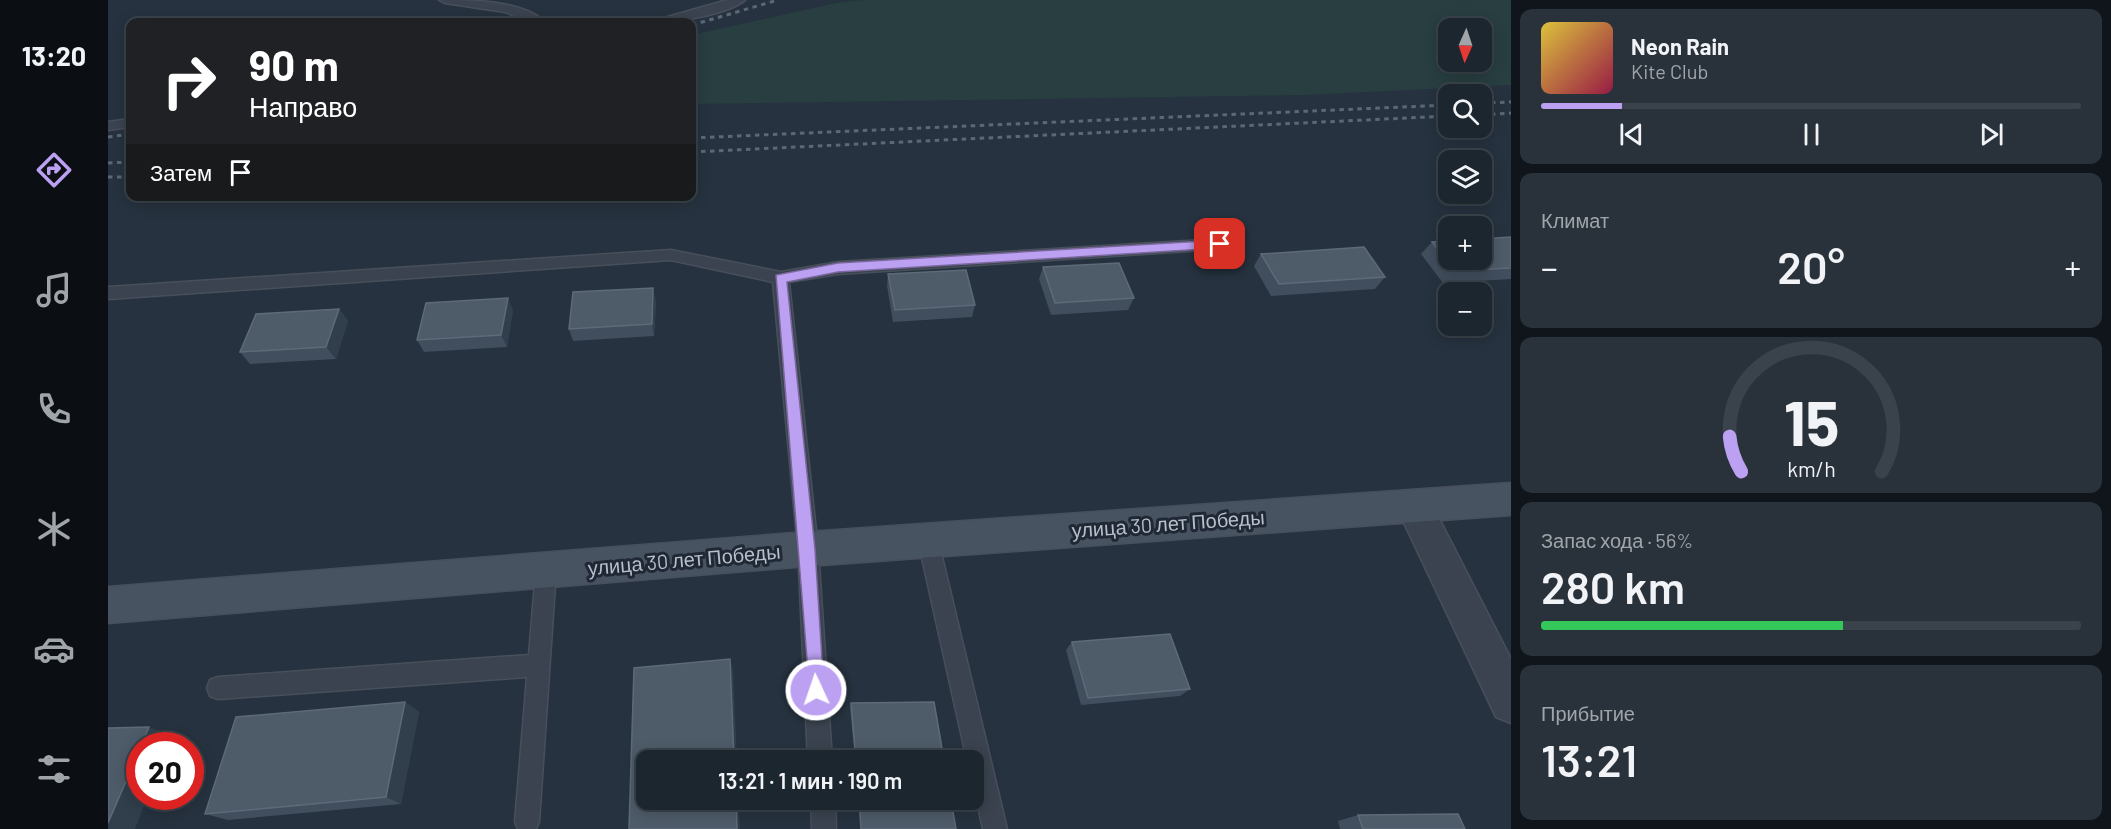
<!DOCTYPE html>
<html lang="ru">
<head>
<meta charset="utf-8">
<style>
  body { margin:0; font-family:Barlow,sans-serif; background:#29323b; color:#f1f3f6; height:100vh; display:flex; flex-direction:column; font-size:22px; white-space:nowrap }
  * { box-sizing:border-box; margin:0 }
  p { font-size:20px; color:#a0a5aa }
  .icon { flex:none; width:33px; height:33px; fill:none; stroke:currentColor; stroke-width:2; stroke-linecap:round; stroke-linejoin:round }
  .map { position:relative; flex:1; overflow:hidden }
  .panel { display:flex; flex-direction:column; gap:9px; padding:9px; background:#0f151a; width:600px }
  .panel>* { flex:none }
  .hud { position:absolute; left:18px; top:18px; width:570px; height:183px; border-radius:12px; box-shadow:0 3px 15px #0003,0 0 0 2px #3a434b; background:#202124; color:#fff; overflow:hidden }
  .needle { width:39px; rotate:183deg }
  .tools { position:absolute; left:1330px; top:18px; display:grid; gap:12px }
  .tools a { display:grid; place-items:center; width:54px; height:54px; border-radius:12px; background:#1c262f; box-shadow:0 3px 15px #0003,0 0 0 2px #3a434b; font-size:30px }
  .speed { position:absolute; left:18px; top:732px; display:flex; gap:12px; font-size:30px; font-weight:700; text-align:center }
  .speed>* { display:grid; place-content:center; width:78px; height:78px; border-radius:50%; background:#1c262f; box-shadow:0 3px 15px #0003,0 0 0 2px #3a434b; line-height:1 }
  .speed .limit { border:9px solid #d22; background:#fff; color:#111 }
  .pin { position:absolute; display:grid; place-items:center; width:51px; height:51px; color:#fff; margin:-26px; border-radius:12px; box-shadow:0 3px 9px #0006 }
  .me { position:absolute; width:66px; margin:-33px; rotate:357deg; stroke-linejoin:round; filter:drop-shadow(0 0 4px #0008) }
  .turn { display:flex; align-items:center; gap:21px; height:126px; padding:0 24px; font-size:27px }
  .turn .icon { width:78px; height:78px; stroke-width:2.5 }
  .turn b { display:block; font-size:42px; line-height:51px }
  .then { display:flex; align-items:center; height:57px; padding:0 24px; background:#0003; gap:12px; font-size:22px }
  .big { font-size:45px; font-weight:600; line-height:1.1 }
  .panel .widget { flex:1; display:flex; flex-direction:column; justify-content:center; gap:9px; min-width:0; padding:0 21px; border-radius:12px; background:#29323b }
  .panel .dial { align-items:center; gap:0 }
  .dial svg { height:156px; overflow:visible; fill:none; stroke:#3a434b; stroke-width:7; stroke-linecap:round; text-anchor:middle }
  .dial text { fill:#f1f3f6; stroke:none }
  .song { display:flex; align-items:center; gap:18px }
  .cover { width:72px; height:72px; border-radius:9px; background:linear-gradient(135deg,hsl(50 70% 55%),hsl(340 70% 35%)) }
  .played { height:6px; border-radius:3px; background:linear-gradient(90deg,#bca0f2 15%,#3a434b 15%) }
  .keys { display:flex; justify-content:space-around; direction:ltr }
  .heat { display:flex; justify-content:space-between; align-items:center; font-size:33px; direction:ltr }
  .charge { height:9px; border-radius:4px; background:linear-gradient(90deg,#34c759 56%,#3a434b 0) }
  .trip { position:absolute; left:528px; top:750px; width:348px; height:60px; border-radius:12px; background:#1c262f; box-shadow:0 3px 15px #0003,0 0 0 2px #3a434b; font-weight:600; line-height:60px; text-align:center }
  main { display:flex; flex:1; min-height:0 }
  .tab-bar { display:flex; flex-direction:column; width:108px; justify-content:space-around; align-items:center; background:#0b0f13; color:#a0a5aa }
  .tab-bar .icon { width:42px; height:42px }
  .tab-bar .current { color:#bca0f2 }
  .tab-bar b { font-size:27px; color:#f1f3f6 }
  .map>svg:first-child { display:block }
</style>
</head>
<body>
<main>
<nav class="tab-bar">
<b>13:20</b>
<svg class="icon current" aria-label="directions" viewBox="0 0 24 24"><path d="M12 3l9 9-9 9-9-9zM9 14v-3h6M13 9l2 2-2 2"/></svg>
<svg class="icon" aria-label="music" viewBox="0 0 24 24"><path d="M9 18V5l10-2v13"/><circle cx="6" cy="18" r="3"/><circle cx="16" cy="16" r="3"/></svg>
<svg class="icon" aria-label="phone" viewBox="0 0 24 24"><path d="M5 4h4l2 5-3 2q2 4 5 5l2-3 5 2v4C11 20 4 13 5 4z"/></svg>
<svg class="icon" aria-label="climate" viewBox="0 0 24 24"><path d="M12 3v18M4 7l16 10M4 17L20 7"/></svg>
<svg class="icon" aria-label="car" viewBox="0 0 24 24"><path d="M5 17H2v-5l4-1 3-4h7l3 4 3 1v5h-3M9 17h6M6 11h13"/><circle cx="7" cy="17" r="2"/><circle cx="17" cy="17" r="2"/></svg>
<svg class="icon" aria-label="filters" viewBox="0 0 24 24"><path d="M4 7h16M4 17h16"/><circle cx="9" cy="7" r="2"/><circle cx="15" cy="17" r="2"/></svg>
</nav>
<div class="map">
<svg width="1403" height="829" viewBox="0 0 1403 829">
  <rect width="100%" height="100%" fill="#26323f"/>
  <path fill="#283e40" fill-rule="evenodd" d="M754,0H1403V85L1198,95L584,104V35L728,3ZM1341,28H1374V62H1341Z"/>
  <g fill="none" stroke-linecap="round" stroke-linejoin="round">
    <defs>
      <g id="service">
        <path d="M331,0C361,0 414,0 437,22H422L397,12L337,3Z"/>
        <path d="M619,0H637C621,14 563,24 542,22Z"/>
        <polygon points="22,119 22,127 0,130 0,122"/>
        <polygon points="1112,239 1120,244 1112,249 730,274 681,282 710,549 724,760 700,760 690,549 665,282 563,260 0,299 0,287 563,250 673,272 730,262"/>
        <polygon points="820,531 827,534 830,540 899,829 875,829 866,788 866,760 859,760 810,540 813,534"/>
        <polygon points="438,560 445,563 448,570 431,822 428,829 410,829 407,822 419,677 110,699 102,696 99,688 102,680 110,677 421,655 428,570 431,563"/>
        <polygon points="703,800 727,800 728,829 704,829"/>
      </g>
      <polygon id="minor" points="1306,490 1319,495 1403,659 1403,723 1388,717 1288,506 1293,495"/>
      <polygon id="secondary" points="1403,483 1403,515 700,566 0,623 0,587 700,532"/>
    </defs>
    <use href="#service" stroke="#474f5b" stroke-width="3"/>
    <use href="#minor" stroke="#474f5b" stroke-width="3"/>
    <use href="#secondary" stroke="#474f5b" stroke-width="3"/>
    <use href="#service" fill="#3a434f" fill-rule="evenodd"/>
    <use href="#minor" fill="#3a434f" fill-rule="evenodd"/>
    <use href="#secondary" fill="#485362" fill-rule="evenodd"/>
    <g stroke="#5c6876" stroke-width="3" stroke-dasharray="4.5 4.5" stroke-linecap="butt">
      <polyline points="584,25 670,0"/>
      <polyline points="1374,103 1403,102"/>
      <polyline points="1374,115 1403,113"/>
      <polyline points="0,137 22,134"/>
      <polyline points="584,138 1341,105"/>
      <polyline points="584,152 1341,116"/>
      <polyline points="0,163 22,162"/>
      <polyline points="0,177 22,177"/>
    </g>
  </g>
  <g fill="#414e5d">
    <polygon points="1403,237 1403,279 1335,283 1313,254 1324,242"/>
    <polygon points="1153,254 1277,277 1267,289 1163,296 1146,266"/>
    <polygon points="935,267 1026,298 1020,310 943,315 931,279"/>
    <polygon points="780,274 867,305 864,317 785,322 779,286"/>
    <polygon points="548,300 546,336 465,341 461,329"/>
    <polygon points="231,309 240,321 228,359 142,364 132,352"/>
    <polygon points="405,310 399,347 316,352 309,340"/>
    <polygon points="964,642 1082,689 1072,696 973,705 958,650"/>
    <polygon points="297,702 311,712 293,804 120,820 97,814"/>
    <polygon points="743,703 836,760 747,760 742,707"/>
    <polygon points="750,800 843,800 848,829 753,829"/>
    <polygon points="1250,815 1357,829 1232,829 1230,821"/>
  </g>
  <g fill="#313e4c">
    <polygon points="545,288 548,300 546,336 544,324"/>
    <polygon points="400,298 405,310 399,347 393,335"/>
    <polygon points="231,309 240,321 228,359 218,347"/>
    <polygon points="622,659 625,669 629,760 626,760"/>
    <polygon points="297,702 311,712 293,804 278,797"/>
    <polygon points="41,727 64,735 60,746 33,746"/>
    <polygon points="32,749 32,796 40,796 27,829 0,829 0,823"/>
    <polygon points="628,800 630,800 632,829 629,829"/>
  </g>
  <g fill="#4e5b69" stroke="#5e6a78" stroke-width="1.5">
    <polygon points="1403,237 1403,268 1346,271 1324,242 1341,241 1341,260 1374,260 1374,239"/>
    <polygon points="1256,247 1277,277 1171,284 1153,254"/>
    <polygon points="1011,263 1026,298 947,303 935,267"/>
    <polygon points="858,270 867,305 787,310 780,274"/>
    <polygon points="545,288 544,324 461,329 465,292"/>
    <polygon points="400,298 393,335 309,340 318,303"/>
    <polygon points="231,309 218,347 132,352 148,314"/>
    <polygon points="1062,634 1082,689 980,698 964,642"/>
    <polygon points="622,659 626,760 538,760 538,800 628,800 629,829 521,829 526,668"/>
    <polygon points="297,702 278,797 97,814 128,717"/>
    <polygon points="826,702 836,760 748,760 743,703"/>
    <polygon points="41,727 33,746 32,746 32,749 0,823 0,728"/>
    <polygon points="751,800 843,800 848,829 753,829"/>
    <polygon points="1350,814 1357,829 1255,829 1250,815"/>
  </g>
  <polygon fill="#bca0f2" stroke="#7a689d" stroke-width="1.5" points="1112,240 1118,244 1112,248 730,272 679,282 707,549 716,690 714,696 708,698 702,696 668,275 730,263"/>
  <g text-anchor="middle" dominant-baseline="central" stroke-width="6" stroke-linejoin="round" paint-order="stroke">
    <g font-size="20" fill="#b7bfca" stroke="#1f2834">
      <text transform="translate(1060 523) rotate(-4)">улица 30 лет Победы</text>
      <text transform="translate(576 559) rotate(-5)">улица 30 лет Победы</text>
    </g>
  </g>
</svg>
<div class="tools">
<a><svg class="needle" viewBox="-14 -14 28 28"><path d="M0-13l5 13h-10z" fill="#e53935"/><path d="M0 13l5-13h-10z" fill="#a0a5aa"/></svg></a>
<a><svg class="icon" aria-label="search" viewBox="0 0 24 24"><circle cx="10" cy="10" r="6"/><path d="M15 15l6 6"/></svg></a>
<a><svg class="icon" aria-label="layers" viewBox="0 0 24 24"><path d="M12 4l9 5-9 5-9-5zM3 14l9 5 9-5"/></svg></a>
<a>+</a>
<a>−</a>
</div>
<div class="speed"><div class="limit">20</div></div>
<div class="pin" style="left:1112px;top:244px;background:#d93025"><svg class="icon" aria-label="arrive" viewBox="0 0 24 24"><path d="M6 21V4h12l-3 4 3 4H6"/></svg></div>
<svg class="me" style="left:708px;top:690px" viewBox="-20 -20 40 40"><circle r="17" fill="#bca0f2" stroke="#fff" stroke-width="3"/><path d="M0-11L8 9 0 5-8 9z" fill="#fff"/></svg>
<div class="trip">13:21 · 1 мин · 190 m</div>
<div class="hud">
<div class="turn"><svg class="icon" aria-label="right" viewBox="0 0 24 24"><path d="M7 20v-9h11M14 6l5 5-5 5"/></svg><div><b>90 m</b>Направо</div></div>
<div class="then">Затем<svg class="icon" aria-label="arrive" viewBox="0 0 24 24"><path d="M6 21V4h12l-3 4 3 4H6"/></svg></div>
</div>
</div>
<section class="panel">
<div class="widget">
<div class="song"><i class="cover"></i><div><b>Neon Rain</b><p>Kite Club</p></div></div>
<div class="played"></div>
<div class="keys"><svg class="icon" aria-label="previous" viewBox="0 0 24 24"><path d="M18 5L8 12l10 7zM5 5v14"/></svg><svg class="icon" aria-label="pause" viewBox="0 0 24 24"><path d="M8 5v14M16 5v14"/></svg><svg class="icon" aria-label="next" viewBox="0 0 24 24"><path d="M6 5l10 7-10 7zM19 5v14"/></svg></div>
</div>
<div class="widget"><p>Климат</p>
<div class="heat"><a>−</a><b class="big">20°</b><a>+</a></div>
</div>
<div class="widget dial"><svg viewBox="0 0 100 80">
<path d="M14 69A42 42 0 1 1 86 69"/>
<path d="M14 69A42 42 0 0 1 8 51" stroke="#bca0f2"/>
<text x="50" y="56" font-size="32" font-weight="700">15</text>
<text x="50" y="72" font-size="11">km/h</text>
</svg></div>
<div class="widget"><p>Запас хода · 56%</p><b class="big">280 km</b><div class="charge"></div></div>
<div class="widget"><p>Прибытие</p><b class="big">13:21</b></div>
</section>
</main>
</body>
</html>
